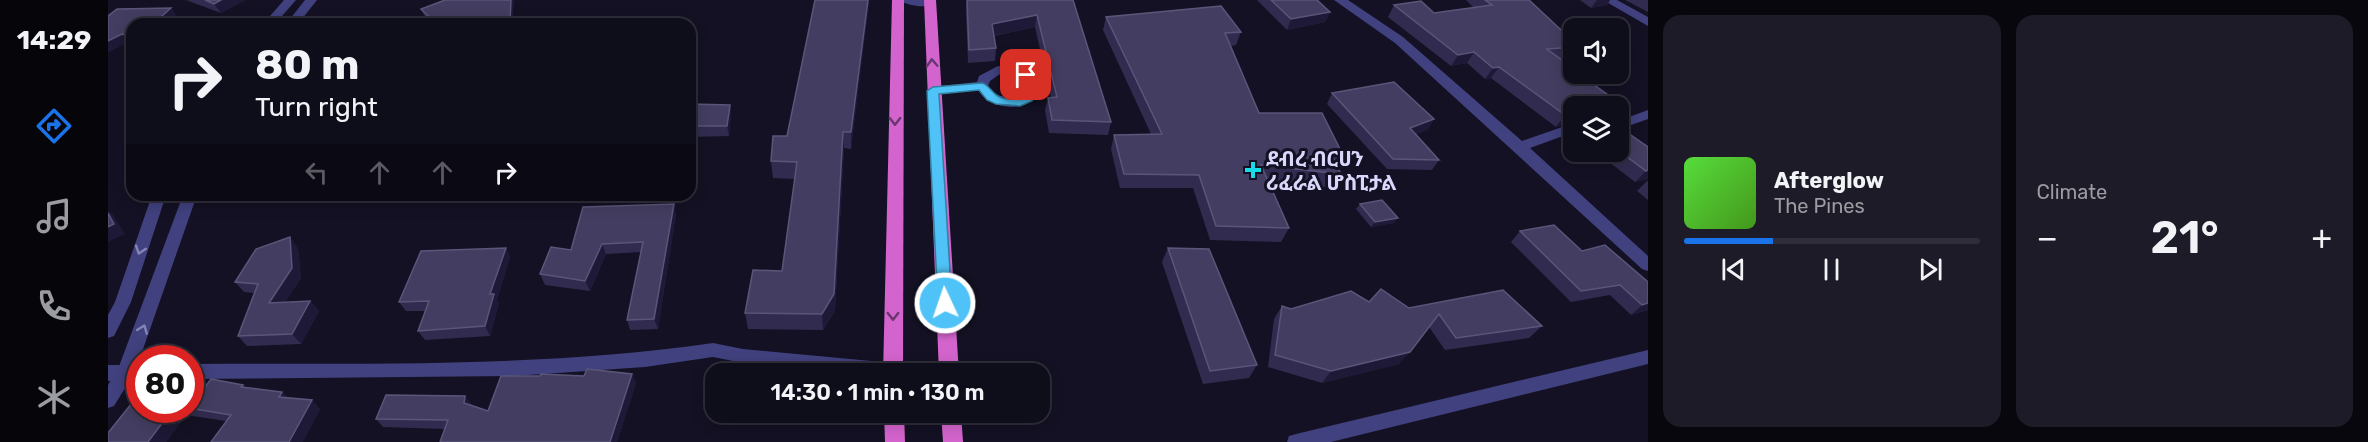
<!DOCTYPE html>
<html lang="en">
<head>
<meta charset="utf-8">
<style>
  body { margin:0; font-family:Rubik,"Noto Sans Ethiopic",sans-serif; background:#1c1b27; color:#f1f3f6; height:100vh; display:flex; flex-direction:column; font-size:22px; white-space:nowrap }
  * { box-sizing:border-box; margin:0 }
  p { font-size:20px; color:#9b9ca2 }
  .icon { flex:none; width:33px; height:33px; fill:none; stroke:currentColor; stroke-width:2; stroke-linecap:round; stroke-linejoin:round }
  .map { position:relative; flex:1; overflow:hidden }
  .details { display:flex; flex-direction:column; gap:15px; padding:15px; background:#08070e; width:720px }
  .details>* { flex:none }
  .top-card { position:absolute; left:18px; top:18px; width:570px; height:183px; border-radius:18px; box-shadow:0 3px 15px #0003,0 0 0 2px #2e2d39; background:#0e0d1a; color:#f1f3f6; overflow:hidden }
  .tools { position:absolute; left:1455px; top:18px; display:grid; gap:12px }
  .tools a { display:grid; place-items:center; width:66px; height:66px; border-radius:12px; background:#0e0d1a; box-shadow:0 3px 15px #0003,0 0 0 2px #2e2d39; font-size:30px }
  .speed { position:absolute; left:18px; top:345px; display:flex; gap:12px; font-size:30px; font-weight:700; text-align:center }
  .speed>* { display:grid; place-content:center; width:78px; height:78px; border-radius:50%; background:#0e0d1a; box-shadow:0 3px 15px #0003,0 0 0 2px #2e2d39; line-height:1 }
  .speed .limit { border:9px solid #d22; background:#fff; color:#111 }
  .pin { position:absolute; display:grid; place-items:center; width:51px; height:51px; color:#fff; margin:-26px; border-radius:12px; box-shadow:0 3px 9px #0006 }
  .me { position:absolute; width:66px; margin:-33px; rotate:357deg; stroke-linejoin:round; filter:drop-shadow(0 0 4px #0008) }
  .turn { display:flex; align-items:center; gap:21px; height:126px; padding:0 30px; font-size:27px }
  .turn .icon { width:78px; height:78px; stroke-width:2.5 }
  .turn b { display:block; font-size:42px; line-height:51px }
  .lanes { display:flex; align-items:center; height:57px; padding:0 30px; background:#0003; justify-content:center; gap:30px; direction:ltr }
  .lanes .off { opacity:.35 }
  .big { font-size:45px; font-weight:600; line-height:1.1 }
  .details .card { flex:1; display:flex; flex-direction:column; justify-content:center; gap:9px; min-width:0; padding:0 21px; border-radius:18px; background:#1c1b27 }
  .song { display:flex; align-items:center; gap:18px }
  .cover { width:72px; height:72px; border-radius:9px; background:linear-gradient(135deg,hsl(110 70% 55%),hsl(100 70% 35%)) }
  .played { height:6px; border-radius:3px; background:linear-gradient(90deg,#1a73e8 30%,#2e2d39 30%) }
  .keys { display:flex; justify-content:space-around; direction:ltr }
  .heat { display:flex; justify-content:space-between; align-items:center; font-size:33px; direction:ltr }
  .details .tiles { flex:1; display:grid; gap:15px; grid-template-columns:repeat(2,1fr) }
  .trip { position:absolute; left:597px; top:363px; width:345px; height:60px; border-radius:18px; background:#0e0d1a; box-shadow:0 3px 15px #0003,0 0 0 2px #2e2d39; font-weight:600; line-height:60px; text-align:center }
  main { display:flex; flex:1; min-height:0 }
  .menu { display:flex; flex-direction:column; width:108px; justify-content:space-around; align-items:center; background:#06050a; color:#9b9ca2 }
  .menu .icon { width:42px; height:42px }
  .menu .active { color:#1a73e8 }
  .menu b { font-size:27px; color:#f1f3f6 }
  .map>svg:first-child { display:block }
</style>
</head>
<body>
<main>
<nav class="menu">
<b>14:29</b>
<svg class="icon active" aria-label="directions" viewBox="0 0 24 24"><path d="M12 3l9 9-9 9-9-9zM9 14v-3h6M13 9l2 2-2 2"/></svg>
<svg class="icon" aria-label="music" viewBox="0 0 24 24"><path d="M9 18V5l10-2v13"/><circle cx="6" cy="18" r="3"/><circle cx="16" cy="16" r="3"/></svg>
<svg class="icon" aria-label="phone" viewBox="0 0 24 24"><path d="M5 4h4l2 5-3 2q2 4 5 5l2-3 5 2v4C11 20 4 13 5 4z"/></svg>
<svg class="icon" aria-label="climate" viewBox="0 0 24 24"><path d="M12 3v18M4 7l16 10M4 17L20 7"/></svg>
</nav>
<div class="map">
<svg width="1540" height="442" viewBox="0 0 1540 442">
  <rect width="100%" height="100%" fill="#131123"/>
  <g fill="none" stroke-linecap="round" stroke-linejoin="round">
    <g fill="#40417e" fill-rule="evenodd">
      <path d="M791,0H824L828,3C820,9 799,6 791,0Z"/>
      <polygon points="1226,0 1240,0 1295,37 1414,141 1466,123 1466,132 1422,148 1540,256 1540,271 1534,269 1287,43"/>
      <polygon points="1495,0 1509,0 1540,17 1540,26"/>
      <path d="M890,66C909,67 923,70 933,87C925,114 884,112 870,90L825,95L819,91L825,87L869,82L871,76ZM892,74L907,76L919,84V91L905,98L888,95L880,86L882,81Z"/>
      <polygon points="1540,110 1540,119 1523,125 1510,126 1510,117 1521,117"/>
      <path d="M605,343L635,349L785,363L791,365L794,370L792,374H743L635,363L605,357L537,367L406,376L82,379V364C257,363 432,368 605,343Z"/>
      <polygon points="1540,350 1540,364 1223,442 1179,442 1181,436 1188,434"/>
      <polygon points="0,365 32,365 32,380 0,381"/>
    </g>
    <g fill="#40417e" fill-rule="evenodd">
      <polygon points="176,0 188,0 167,24 155,24"/>
      <polygon points="197,0 209,0 190,24 178,24"/>
      <polygon points="44,195 58,195 23,302 6,336 0,338 0,315 7,302"/>
      <polygon points="75,195 89,195 27,372 6,406 0,408 0,385 10,369"/>
    </g>
    <g fill="#d364cd" fill-rule="evenodd">
      <polygon points="784,0 796,0 795,374 775,374"/>
      <polygon points="816,0 828,0 851,374 831,374"/>
      <polygon points="776,412 796,412 797,442 777,442"/>
      <polygon points="833,412 853,412 855,442 835,442"/>
    </g>
  </g>
  <g fill="#312c4f">
    <polygon points="78,0 137,0 113,13"/>
    <polygon points="406,0 404,24 325,24 316,15 313,9"/>
    <polygon points="707,0 761,0 743,149 736,148 727,311 715,330 640,329 637,313 674,271 687,179 665,178 663,161 679,136"/>
    <polygon points="859,0 965,0 1003,122 1000,135 941,133 937,110 940,98 943,98 927,27 886,36 888,48 887,61 860,63 858,13"/>
    <polygon points="1149,0 1209,0 1222,12 1217,22 1179,30"/>
    <polygon points="1358,0 1421,0 1466,42 1466,54 1462,58 1452,59 1466,106 1448,127 1383,78 1377,79 1359,63 1343,66 1280,17 1286,5 1326,13 1366,8"/>
    <polygon points="1472,0 1502,0 1499,5 1483,8"/>
    <polygon points="1517,0 1540,0 1540,12 1519,1"/>
    <polygon points="63,8 68,15 59,24 24,24 24,42 20,42 0,52 0,16"/>
    <polygon points="998,17 1133,32 1128,45 1122,46 1151,113 1235,155 1229,165 1233,174 1226,188 1160,181 1181,228 1173,242 1102,240 1085,188 1012,188 1003,149 1006,135 1043,134 995,30"/>
    <polygon points="1224,93 1326,119 1319,130 1308,134 1331,160 1324,170 1279,169 1219,104"/>
    <polygon points="582,104 622,105 623,115 621,136 582,137"/>
    <polygon points="1510,126 1540,147 1540,179 1527,182 1488,152 1510,152"/>
    <polygon points="1539,181 1540,181 1540,200 1529,191"/>
    <polygon points="1252,204 1286,223 1263,227 1248,209"/>
    <polygon points="568,214 550,329 522,330 519,320 533,252 498,254 482,291 437,285 432,274 463,250"/>
    <polygon points="1412,231 1474,251 1540,282 1540,310 1523,315 1502,295 1463,302 1403,242"/>
    <polygon points="190,248 193,278 177,302 202,301 211,311 193,344 139,346 130,336 146,293 136,292 127,282"/>
    <polygon points="398,248 402,257 389,300 391,303 382,336 317,340 310,331 317,311 298,311 291,302"/>
    <polygon points="1060,248 1149,365 1141,378 1095,384 1054,262"/>
    <polygon points="1261,302 1301,308 1434,326 1421,338 1337,350 1321,327 1291,364 1214,383 1160,367 1166,319 1174,306 1183,309"/>
    <polygon points="524,374 528,383 509,442 332,442 337,429 275,427 268,419 357,396 364,405 380,411 476,376"/>
    <polygon points="82,385 97,387 135,385 138,388 174,392 180,398 204,400 212,410 118,421 78,415 58,442 0,442 32,410 82,410"/>
  </g>
  <g fill="#1d1936">
    <polygon points="113,0 137,0 113,13 106,4"/>
    <polygon points="403,0 406,0 404,24 392,24"/>
    <polygon points="760,0 761,0 761,6 743,149 743,132"/>
    <polygon points="1489,0 1502,0 1499,5 1483,8"/>
    <polygon points="63,8 68,15 59,24 45,24"/>
    <polygon points="1222,12 1217,22 1179,30 1183,19"/>
    <polygon points="929,15 927,27 883,36 884,24"/>
    <polygon points="14,34 20,42 0,52 0,41"/>
    <polygon points="1366,52 1359,63 1343,66 1350,55"/>
    <polygon points="1391,67 1383,78 1377,79 1385,68"/>
    <polygon points="1507,100 1502,106 1483,106 1484,106"/>
    <polygon points="622,105 623,115 621,136 619,126"/>
    <polygon points="1466,113 1466,122 1448,127 1457,115"/>
    <polygon points="1326,119 1319,130 1296,138 1302,128"/>
    <polygon points="735,132 736,148 727,311 715,330 714,314"/>
    <polygon points="1540,170 1540,179 1527,182 1538,171"/>
    <polygon points="145,195 159,195 148,199"/>
    <polygon points="566,204 568,214 550,329 546,319"/>
    <polygon points="0,210 6,216 17,234 0,242"/>
    <polygon points="1290,218 1286,223 1263,227 1267,222"/>
    <polygon points="182,237 190,248 193,278 170,313 161,303"/>
    <polygon points="494,244 498,254 482,291 477,281"/>
    <polygon points="398,248 402,257 389,300 391,303 382,336 377,326 382,294"/>
    <polygon points="202,301 211,311 193,344 184,334"/>
    <polygon points="1540,303 1540,310 1523,315 1534,305"/>
    <polygon points="1302,352 1291,364 1214,383 1223,371"/>
    <polygon points="524,374 528,383 509,442 502,442"/>
    <polygon points="174,392 183,401 171,397"/>
    <polygon points="357,396 364,405 356,403"/>
    <polygon points="204,400 212,410 195,442 181,442"/>
    <polygon points="64,410 72,410 78,415 58,442 40,442"/>
  </g>
  <g fill="#433e61" stroke="#5a567a" stroke-width="1.5">
    <polygon points="97,0 113,0 106,4"/>
    <polygon points="337,0 403,0 402,22 392,24 328,24 313,9"/>
    <polygon points="707,0 760,0 743,132 735,132 726,294 714,314 637,313 645,270 674,271 689,162 663,161 665,136 679,136"/>
    <polygon points="859,0 965,0 1003,122 944,120 940,98 949,97 929,15 884,24 888,48 861,50"/>
    <polygon points="1163,0 1209,0 1222,12 1183,19"/>
    <polygon points="1377,0 1421,0 1466,42 1466,47 1439,49 1466,69 1466,74 1471,74 1507,100 1484,106 1485,106 1466,106 1466,113 1457,115 1391,67 1385,68 1366,52 1350,55 1286,5 1313,1 1326,13 1384,5"/>
    <polygon points="1113,6 1133,32 1117,33 1151,113 1214,113 1235,155 1224,155 1233,174 1153,165 1181,228 1108,226 1091,175 1016,174 1006,135 1054,134 998,17"/>
    <polygon points="63,8 45,24 24,24 24,35 14,34 0,41 0,16 9,9"/>
    <polygon points="1286,82 1326,119 1302,128 1331,160 1285,159 1224,93"/>
    <polygon points="582,104 622,105 619,126 582,126"/>
    <polygon points="1510,126 1540,147 1540,170 1538,171 1510,150"/>
    <polygon points="1274,200 1290,218 1267,222 1252,204"/>
    <polygon points="566,204 546,319 519,320 535,242 494,244 477,281 432,274 443,247 463,250 475,207"/>
    <polygon points="0,213 6,224 0,227"/>
    <polygon points="1446,225 1474,251 1497,245 1540,282 1540,303 1534,305 1512,285 1473,291 1412,231"/>
    <polygon points="182,237 184,268 161,303 202,301 184,334 130,336 150,284 127,282 148,249"/>
    <polygon points="398,248 382,294 386,294 377,326 310,331 321,301 291,302 313,251"/>
    <polygon points="1060,248 1101,249 1149,365 1102,371"/>
    <polygon points="1273,289 1301,308 1395,290 1434,326 1348,338 1331,314 1302,352 1223,371 1167,355 1174,306 1183,309 1243,291 1261,302"/>
    <polygon points="479,369 524,374 502,442 332,442 340,420 268,419 278,395 357,396 356,403 380,411 393,376 432,376 433,374 476,376"/>
    <polygon points="103,379 135,385 133,387 174,392 171,397 204,400 181,442 103,442 123,415 82,408 82,385 97,387"/>
    <polygon points="32,393 32,410 64,410 40,442 0,442 0,433"/>
  </g>
  <defs><path id="oneway-chevron" d="M-2-3.5L2.5 0L-2 3.5" fill="none" stroke-width="1.6" stroke-linecap="round" stroke-linejoin="round" transform="scale(1.5)"/></defs>
  <g stroke="#69366f">
    <use href="#oneway-chevron" transform="translate(824 63) rotate(-93)"/>
    <use href="#oneway-chevron" transform="translate(787 121) rotate(90)"/>
    <use href="#oneway-chevron" transform="translate(785 316) rotate(90)"/>
  </g>
  <g stroke="#8584b6">
    <use href="#oneway-chevron" transform="translate(32 250) rotate(108)"/>
    <use href="#oneway-chevron" transform="translate(35 329) rotate(-69)"/>
  </g>
  <path fill="#4fc3f7" stroke="#337fa1" stroke-width="1.5" d="M918,72L922,73L933,87L924,101L912,106L888,104L879,100L871,90L831,94L844,303L842,307H832L830,303L819,91L825,87L874,83C881,85 883,92 890,96C902,103 915,98 921,87L912,75Z"/>
  <path fill="#17dce7" stroke="#131123" stroke-width="2" d="M1142 161h6v6h6v6h-6v6h-6v-6h-6v-6h6z"/>
  <g text-anchor="middle" dominant-baseline="central" stroke-width="6" stroke-linejoin="round" paint-order="stroke">
    <g font-size="21" font-weight="bold" fill="#d9d7fb" stroke="#131123" text-anchor="start">
      <text x="1158" y="158">ደብረ ብርሀን<tspan x="1158" dy="24">ሪፈራል ሆስፒታል</tspan></text>
    </g>
  </g>
</svg>
<div class="tools">
<a><svg class="icon" aria-label="sound" viewBox="0 0 24 24"><path d="M4 9h4l5-4v14l-5-4H4zM17 9q2 3 0 6"/></svg></a>
<a><svg class="icon" aria-label="layers" viewBox="0 0 24 24"><path d="M12 4l9 5-9 5-9-5zM3 14l9 5 9-5"/></svg></a>
</div>
<div class="speed"><div class="limit">80</div></div>
<div class="pin" style="left:918px;top:75px;background:#d93025"><svg class="icon" aria-label="arrive" viewBox="0 0 24 24"><path d="M6 21V4h12l-3 4 3 4H6"/></svg></div>
<svg class="me" style="left:837px;top:303px" viewBox="-20 -20 40 40"><circle r="17" fill="#4fc3f7" stroke="#fff" stroke-width="3"/><path d="M0-11L8 9 0 5-8 9z" fill="#fff"/></svg>
<div class="trip">14:30 · 1 min · 130 m</div>
<div class="top-card">
<div class="turn"><svg class="icon" aria-label="right" viewBox="0 0 24 24"><path d="M7 20v-9h11M14 6l5 5-5 5"/></svg><div><b>80 m</b>Turn right</div></div>
<div class="lanes"><svg class="icon off" aria-label="left" viewBox="0 0 24 24"><path d="M17 20v-9H6M10 6l-5 5 5 5"/></svg><svg class="icon off" aria-label="ahead" viewBox="0 0 24 24"><path d="M12 20V5M6 11l6-6 6 6"/></svg><svg class="icon off" aria-label="ahead" viewBox="0 0 24 24"><path d="M12 20V5M6 11l6-6 6 6"/></svg><svg class="icon" aria-label="right" viewBox="0 0 24 24"><path d="M7 20v-9h11M14 6l5 5-5 5"/></svg></div>
</div>
</div>
<section class="details">
<div class="tiles">
<div class="card">
<div class="song"><i class="cover"></i><div><b>Afterglow</b><p>The Pines</p></div></div>
<div class="played"></div>
<div class="keys"><svg class="icon" aria-label="previous" viewBox="0 0 24 24"><path d="M18 5L8 12l10 7zM5 5v14"/></svg><svg class="icon" aria-label="pause" viewBox="0 0 24 24"><path d="M8 5v14M16 5v14"/></svg><svg class="icon" aria-label="next" viewBox="0 0 24 24"><path d="M6 5l10 7-10 7zM19 5v14"/></svg></div>
</div>
<div class="card"><p>Climate</p>
<div class="heat"><a>−</a><b class="big">21°</b><a>+</a></div>
</div>
</div>
</section>
</main>
</body>
</html>
